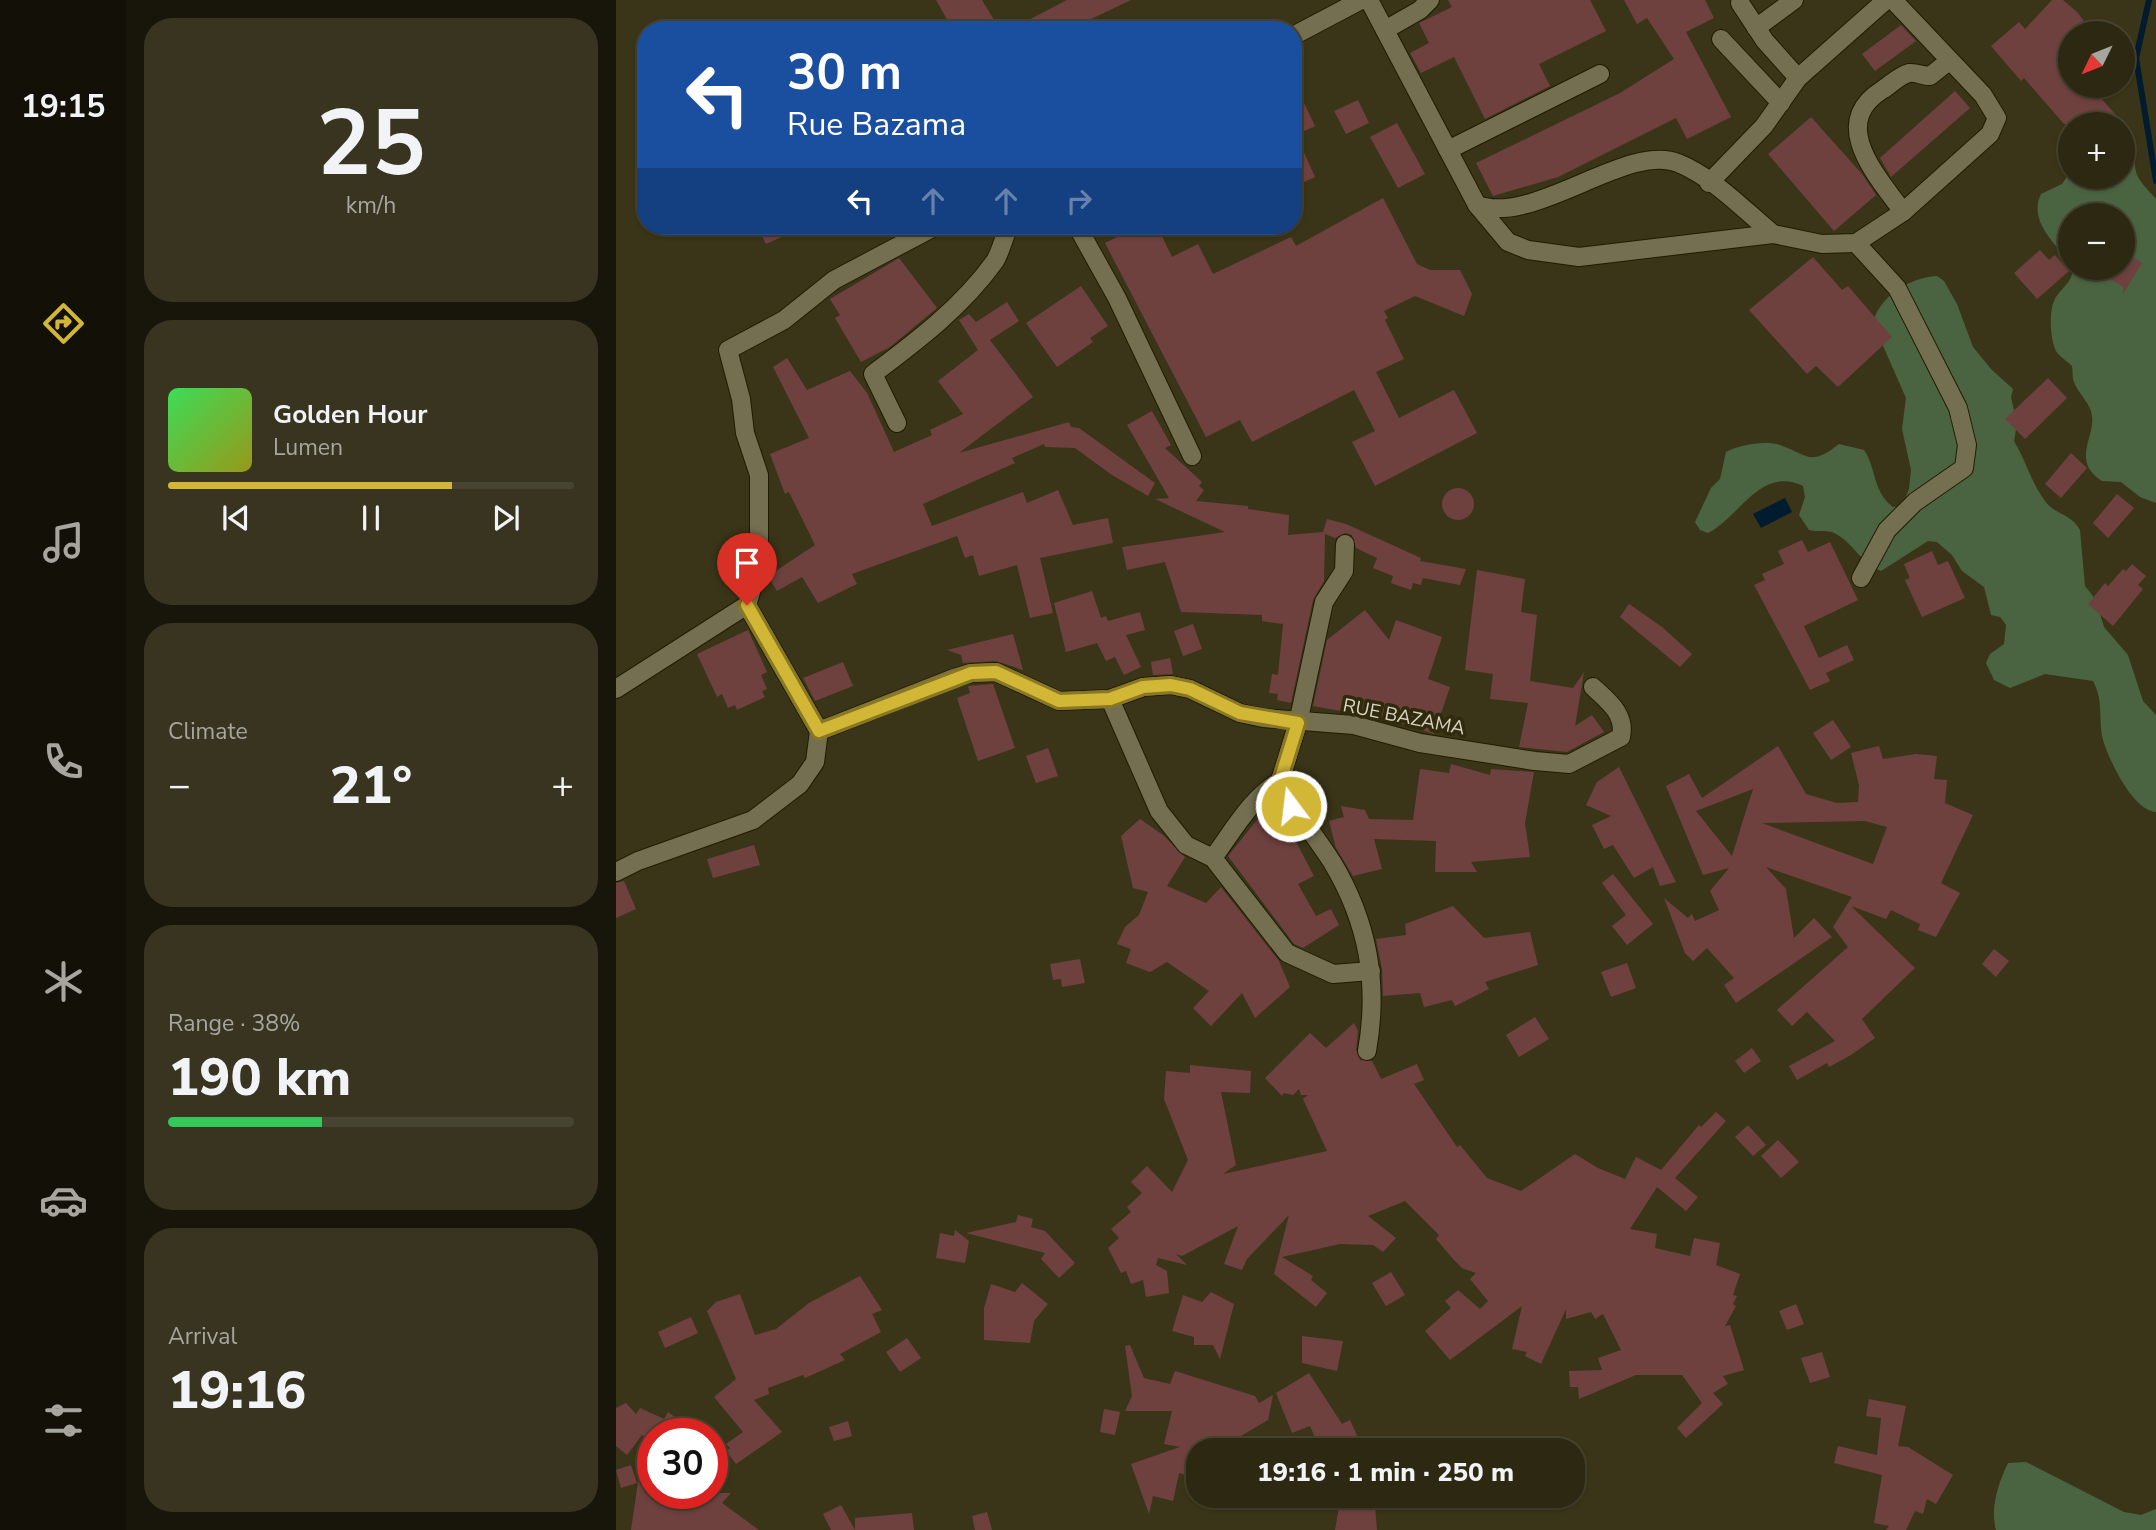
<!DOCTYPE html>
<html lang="en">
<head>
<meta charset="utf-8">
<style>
  body { margin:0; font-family:"Nunito Sans",sans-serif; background:#383420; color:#f1f3f6; height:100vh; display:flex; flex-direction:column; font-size:26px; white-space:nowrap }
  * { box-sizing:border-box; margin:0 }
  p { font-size:23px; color:#a6a69f }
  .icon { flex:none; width:38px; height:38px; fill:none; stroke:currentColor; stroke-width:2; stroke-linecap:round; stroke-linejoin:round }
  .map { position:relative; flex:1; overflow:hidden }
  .drawer { display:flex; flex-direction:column; gap:18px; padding:18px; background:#18160a; width:490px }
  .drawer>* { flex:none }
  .top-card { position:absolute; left:21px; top:21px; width:665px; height:214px; border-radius:28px; box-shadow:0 2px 5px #0004,0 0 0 2px #484432; background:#1a4fa0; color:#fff; overflow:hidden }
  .needle { width:46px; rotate:227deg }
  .tools { position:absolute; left:1442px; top:21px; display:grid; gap:14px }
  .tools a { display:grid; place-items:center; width:77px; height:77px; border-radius:50%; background:#2c2812; box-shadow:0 2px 5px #0004,0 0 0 2px #484432; font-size:35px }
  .speed { position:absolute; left:21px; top:1418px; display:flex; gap:14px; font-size:35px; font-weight:700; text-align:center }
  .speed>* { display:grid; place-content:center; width:91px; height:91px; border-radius:50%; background:#2c2812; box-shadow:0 2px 5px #0004,0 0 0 2px #484432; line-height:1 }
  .speed .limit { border:10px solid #d22; background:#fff; color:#111 }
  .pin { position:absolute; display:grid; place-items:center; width:60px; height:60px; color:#fff; margin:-72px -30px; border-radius:50% 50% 50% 0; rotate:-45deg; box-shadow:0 0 7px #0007 }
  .pin .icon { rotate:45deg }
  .me { position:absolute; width:77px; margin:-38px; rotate:345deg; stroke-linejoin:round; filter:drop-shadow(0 0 5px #0008) }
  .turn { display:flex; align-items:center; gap:24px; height:147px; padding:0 35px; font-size:32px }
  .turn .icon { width:91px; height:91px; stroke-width:2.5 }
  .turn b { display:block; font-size:49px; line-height:60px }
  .lanes { display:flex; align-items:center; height:66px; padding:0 35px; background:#0003; justify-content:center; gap:35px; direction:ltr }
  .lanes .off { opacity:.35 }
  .big { font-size:52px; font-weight:800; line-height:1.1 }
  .drawer .widget { flex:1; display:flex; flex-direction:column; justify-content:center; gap:10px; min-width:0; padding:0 24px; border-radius:28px; background:#383420 }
  .drawer .dial { align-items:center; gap:0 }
  .dial b { font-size:91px; line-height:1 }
  .song { display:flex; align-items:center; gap:21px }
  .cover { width:84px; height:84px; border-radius:10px; background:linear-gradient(135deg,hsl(130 70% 55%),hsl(60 70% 35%)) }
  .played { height:7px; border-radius:4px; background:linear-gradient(90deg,#d2b736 70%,#484432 70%) }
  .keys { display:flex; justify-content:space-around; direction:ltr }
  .heat { display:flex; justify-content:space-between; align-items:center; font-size:38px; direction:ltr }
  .charge { height:10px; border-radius:5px; background:linear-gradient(90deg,#34c759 38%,#484432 0) }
  .trip { position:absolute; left:570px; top:1438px; width:399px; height:70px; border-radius:28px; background:#2c2812; box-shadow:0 2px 5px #0004,0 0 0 2px #484432; font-weight:800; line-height:70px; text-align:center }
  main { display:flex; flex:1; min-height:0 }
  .tabs { display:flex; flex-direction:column; width:126px; justify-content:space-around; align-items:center; background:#121007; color:#a6a69f }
  .tabs .icon { width:49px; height:49px }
  .tabs .selected { color:#d2b736 }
  .tabs b { font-size:32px; color:#f1f3f6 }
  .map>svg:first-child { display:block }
</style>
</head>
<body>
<main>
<nav class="tabs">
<b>19:15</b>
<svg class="icon selected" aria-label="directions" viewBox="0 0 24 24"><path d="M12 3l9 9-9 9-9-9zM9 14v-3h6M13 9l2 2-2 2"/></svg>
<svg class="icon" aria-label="music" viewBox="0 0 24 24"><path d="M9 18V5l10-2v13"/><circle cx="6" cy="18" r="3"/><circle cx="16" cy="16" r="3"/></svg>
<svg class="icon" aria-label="phone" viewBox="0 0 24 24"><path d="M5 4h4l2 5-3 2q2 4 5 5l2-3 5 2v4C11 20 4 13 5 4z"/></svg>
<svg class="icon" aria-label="climate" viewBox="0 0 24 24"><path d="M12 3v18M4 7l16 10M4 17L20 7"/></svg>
<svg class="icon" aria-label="car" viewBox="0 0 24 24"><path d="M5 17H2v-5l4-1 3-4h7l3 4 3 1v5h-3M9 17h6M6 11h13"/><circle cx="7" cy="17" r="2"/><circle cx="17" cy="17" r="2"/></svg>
<svg class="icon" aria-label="filters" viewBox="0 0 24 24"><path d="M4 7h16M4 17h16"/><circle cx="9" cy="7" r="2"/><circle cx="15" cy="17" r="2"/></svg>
</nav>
<section class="drawer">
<div class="widget dial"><b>25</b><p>km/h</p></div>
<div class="widget">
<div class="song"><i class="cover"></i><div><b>Golden Hour</b><p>Lumen</p></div></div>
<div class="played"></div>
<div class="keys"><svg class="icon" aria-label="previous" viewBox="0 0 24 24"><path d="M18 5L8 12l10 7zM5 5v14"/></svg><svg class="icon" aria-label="pause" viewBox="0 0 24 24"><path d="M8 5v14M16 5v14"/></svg><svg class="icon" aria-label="next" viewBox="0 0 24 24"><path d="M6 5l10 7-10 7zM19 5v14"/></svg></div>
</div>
<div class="widget"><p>Climate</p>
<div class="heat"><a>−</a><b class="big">21°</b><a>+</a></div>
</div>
<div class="widget"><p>Range · 38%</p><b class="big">190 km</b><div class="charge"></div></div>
<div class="widget"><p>Arrival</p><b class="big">19:16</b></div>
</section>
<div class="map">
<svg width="1540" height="1530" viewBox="0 0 1540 1530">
  <rect width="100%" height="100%" fill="#3a3518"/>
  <g fill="#4a6441">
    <path d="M1507,144L1515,145L1521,151C1514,175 1526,183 1540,199V503L1524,497L1505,482L1486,481C1455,461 1479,438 1476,416C1475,403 1462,394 1458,382C1456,378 1457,371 1456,366C1451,361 1443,356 1440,351C1434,339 1433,312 1438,301C1443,289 1459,281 1456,268H1507V215H1454V263C1439,243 1412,221 1425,194L1446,184L1454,172V177H1507Z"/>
    <path d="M1321,276L1328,281L1341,304L1357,347L1375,369L1397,389L1395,397L1401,424L1398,441C1410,461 1415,482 1429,501C1439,515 1456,514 1464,530L1469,586L1480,600L1488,627L1512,655L1527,701L1540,715V812C1517,811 1493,760 1487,740C1482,719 1488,701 1477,681L1429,674L1394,688L1378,680L1370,663L1374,654L1388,644L1390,625L1384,617L1375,615L1368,587L1346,571L1336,555L1321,542L1312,541L1265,571C1244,563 1236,540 1216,532C1209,530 1200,532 1193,530L1183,515L1189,497L1187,486C1144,466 1125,516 1092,533L1084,530L1079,522L1095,488L1104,479L1110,452C1122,445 1150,440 1164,445C1192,455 1194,467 1223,444L1248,450C1261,469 1256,491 1277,507L1286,506L1293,489L1295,470L1286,429L1290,398L1257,323C1263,296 1295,277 1321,276Z"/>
    <path d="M1410,1462L1508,1512L1525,1515L1540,1509V1530H1380C1374,1508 1382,1484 1392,1463Z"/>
  </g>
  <polygon fill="#011c2f" points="1169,498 1176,512 1145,528 1137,514"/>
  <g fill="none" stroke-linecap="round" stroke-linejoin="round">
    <polyline stroke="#011c2f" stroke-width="6" points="1533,0 1520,58 1540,181"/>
  </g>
  <g fill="#6e413f" fill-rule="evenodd">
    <polygon points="320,0 366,0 384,30 337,30"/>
    <polygon points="451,0 515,0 452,30 393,30"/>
    <polygon points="832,0 974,0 990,31 923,64 934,86 869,119 838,57 805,73 794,53 813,43 803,23 836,7"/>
    <polygon points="1008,0 1089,0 1098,18 1070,32 1115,117 1071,139 1060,118 942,177 877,196 860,163 1004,93 1058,59 1031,18 1021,24"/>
    <polygon points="1436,0 1447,0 1462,13 1476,33 1454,33 1454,86 1492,86 1482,95 1508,124 1448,124 1408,78 1405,81 1375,46 1403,22 1409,29"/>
    <polygon points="1285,25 1300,41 1259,71 1246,54"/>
    <polygon points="677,80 699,126 680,135 699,177 677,187"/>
    <polygon points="1339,91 1354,108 1275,177 1264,158"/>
    <polygon points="742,100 753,123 730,134 718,111"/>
    <polygon points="1195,117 1246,174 1260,195 1218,231 1152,154"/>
    <polygon points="781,123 809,174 782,188 754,137"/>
    <polygon points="767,198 801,264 814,270 844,270 856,294 848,316 799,296 768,311 772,318 769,320 788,359 760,372 783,418 838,390 861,433 759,486 736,442 759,431 738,390 636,442 624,420 590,437 489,243 507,234 503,226 541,226 556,257 582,244 597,274 675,237 680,246"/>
    <polygon points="152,226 190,226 150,244 143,230"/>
    <polygon points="1424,250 1433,260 1439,255 1453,271 1421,299 1398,273"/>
    <polygon points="1507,250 1526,263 1507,294 1507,287 1478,268 1507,268"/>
    <polygon points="1197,257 1226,290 1232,286 1276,337 1222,387 1200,366 1191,374 1133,310"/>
    <polygon points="283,258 321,308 274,347 245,362 219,318 224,315 214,299"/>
    <polygon points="465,286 492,326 474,338 477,342 441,367 410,323"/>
    <polygon points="391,302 403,321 374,340 417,397 343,453 453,422 455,427 463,428 539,483 532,496 496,475 459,448 429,447 428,444 396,458 399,463 307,504 316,526 407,492 411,503 442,490 457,525 492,518 497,543 424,558 437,613 414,618 401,565 363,576 357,555 349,558 341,536 236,574 241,584 202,603 186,577 161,591 152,576 199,545 173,492 169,494 154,454 193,438 157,367 171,358 191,390 234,371 251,393 278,452 316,435 314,430 347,414 322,381 362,350 343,320 353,314 360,322"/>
    <polygon points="1432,378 1451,398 1409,439 1389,419"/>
    <polygon points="536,411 555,445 549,448 586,482 583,486 588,490 580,501 632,506 632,509 673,515 672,535 707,532 711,519 730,524 805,558 804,561 850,569 844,585 807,578 805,585 797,583 795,590 775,583 777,576 757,568 761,558 740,548 736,535 729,533 719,538 709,534 708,581 697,600 675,703 661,700 662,694 653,693 656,674 662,675 667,624 646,621 646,615 565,612 549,562 511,570 506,547 609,532 539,499 553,498 511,425"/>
    <polygon points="1455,453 1471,468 1445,498 1429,484"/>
    <circle cx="842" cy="504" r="16"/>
    <polygon points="1501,494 1518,508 1492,538 1477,523"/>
    <polygon points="1186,540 1192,552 1214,542 1242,600 1188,626 1203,658 1231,645 1238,660 1210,673 1214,681 1194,690 1138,585 1149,580 1146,574 1168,564 1162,551"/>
    <polygon points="1316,551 1322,565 1332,561 1349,598 1306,617 1289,580 1294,578 1288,564"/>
    <polygon points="1516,564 1530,576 1522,585 1527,589 1497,626 1472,604 1489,583 1492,586 1507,569 1510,571"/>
    <polygon points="861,570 909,579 905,612 921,615 914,681 957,688 968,672 959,726 976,715 988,732 951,752 903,747 912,703 874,699 877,674 849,670"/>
    <polygon points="476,591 485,618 490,616 492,621 524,612 529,630 510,635 525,667 508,675 499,657 490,661 481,643 450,652 438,603"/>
    <polygon points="1013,604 1046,627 1076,654 1064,667 1004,617"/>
    <polygon points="749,610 773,640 780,620 826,637 812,679 834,687 818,734 738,708 736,713 697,706 711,640"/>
    <polygon points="577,624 586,649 567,656 558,631"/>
    <polygon points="132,630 151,672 145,675 151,689 146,691 149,697 121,710 119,705 112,708 106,694 101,697 81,654"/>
    <polygon points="397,634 407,670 380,661 347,663 345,655 331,650"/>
    <polygon points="554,658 557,674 537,675 535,662"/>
    <polygon points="227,662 237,686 199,701 187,678"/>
    <polygon points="377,684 399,748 362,761 341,698 354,693 352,686"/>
    <polygon points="1217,720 1235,747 1215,760 1197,733"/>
    <path d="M1162,746L1190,794L1221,803L1242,802L1243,785L1235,753L1263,746L1267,759L1300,754L1321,756L1318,779L1331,780L1329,803L1357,815L1325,883L1344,893L1320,937L1302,930L1304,924L1275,910L1270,919L1235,906L1299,968L1246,1019L1259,1038L1235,1055L1213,1067L1211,1063L1181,1080L1173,1066L1219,1041L1191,1012L1176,1026L1161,1010L1232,947L1217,927L1236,897L1150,867L1170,889L1178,938L1198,918L1216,937L1120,1003L1108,985L1118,978L1091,948L1077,961L1069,953L1048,898L1072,918L1076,914L1079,921L1103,910L1094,891L1113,868L1087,875L1050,786L1073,774L1086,798ZM1137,789L1128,817L1116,856L1080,811ZM1249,821L1271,827L1257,864L1146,823Z"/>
    <polygon points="432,748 442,776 420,783 410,756"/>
    <polygon points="835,764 874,775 875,769 918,772 909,823 914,857 855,862 861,872 819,872 820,841 758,839 766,869 737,876 720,848 713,821 728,817 725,806 749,810 753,819 797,820 804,769 833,773"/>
    <polygon points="1003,767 1049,860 1060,882 1044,886 1037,867 1018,878 997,845 988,849 976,825 995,816 970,805 981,782"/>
    <polygon points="657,800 665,806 683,835 678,838 698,876 682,884 700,916 715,909 723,925 687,948 678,944 612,856"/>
    <polygon points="524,819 547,835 569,857 551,886 590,903 605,887 663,961 674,987 639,1018 626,993 595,1026 577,1008 593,991 551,962 534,972 510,963 515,949 501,944 509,927 523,915 532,892 517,888 505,836"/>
    <polygon points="138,845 144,865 97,878 91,859"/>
    <polygon points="997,874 1037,924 1011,945 996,926 1010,915 986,883"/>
    <polygon points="8,881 20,909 0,918 0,883"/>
    <polygon points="837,906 868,938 914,932 922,965 869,982 873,989 839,1006 836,1000 808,1007 804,993 767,996 766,969 760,939 790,935 789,924"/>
    <polygon points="1378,949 1393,961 1380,977 1366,964"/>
    <polygon points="464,959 469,983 446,987 445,979 437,980 434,964"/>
    <polygon points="1011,963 1020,988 995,997 985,972"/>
    <polygon points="919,1017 933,1039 903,1057 890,1035"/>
    <polygon points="738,1023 742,1031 740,1050 744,1060 756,1061 765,1079 801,1064 808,1080 798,1084 841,1147 844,1145 871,1178 905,1191 959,1154 982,1168 1009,1179 1020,1157 1045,1170 1083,1125 1085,1127 1100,1112 1110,1121 1059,1178 1082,1197 1070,1211 1041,1187 1014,1229 1041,1234 1039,1248 1074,1256 1078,1238 1104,1243 1100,1265 1124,1274 1117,1295 1121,1296 1117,1304 1120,1306 1109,1326 1114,1325 1128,1370 1107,1376 1112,1384 1097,1393 1107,1404 1070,1438 1061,1428 1086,1403 1066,1375 1020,1375 963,1399 962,1387 954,1387 953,1371 986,1370 982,1358 1005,1350 987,1314 979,1319 975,1312 950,1319 950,1309 925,1364 909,1356 911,1352 896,1349 906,1306 834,1360 809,1331 835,1308 829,1301 842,1290 864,1309 872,1301 854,1279 860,1273 846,1268 838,1260 820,1239 823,1235 789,1201 752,1216 780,1238 767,1252 757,1245 724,1244 666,1257 697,1276 695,1280 711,1293 700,1307 658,1274 673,1215 631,1259 626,1270 608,1264 622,1226 566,1256 560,1254 571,1265 542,1258 540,1265 551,1271 553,1293 530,1297 527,1280 515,1284 510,1271 505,1273 492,1248 503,1238 495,1229 515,1212 511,1207 526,1193 515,1182 531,1166 556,1192 572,1160 548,1099 550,1071 574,1073 574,1065 635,1071 634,1093 605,1092 620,1165 607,1174 711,1151 687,1099 692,1095 685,1095 683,1089 677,1095 668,1093 666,1096 649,1078 694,1033 710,1048"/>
    <polygon points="1136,1048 1145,1061 1128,1073 1119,1061"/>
    <polygon points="1132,1125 1150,1145 1137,1156 1119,1137"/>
    <polygon points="1162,1140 1183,1162 1165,1178 1145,1156"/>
    <polygon points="402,1215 417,1219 415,1227 429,1231 459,1263 443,1278 425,1259 429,1253 350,1233 400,1222"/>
    <polygon points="339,1230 353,1241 349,1263 320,1258 324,1233 338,1236"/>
    <polygon points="775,1272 789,1295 770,1306 756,1283"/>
    <polygon points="244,1276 266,1310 256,1314 265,1332 224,1354 229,1360 189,1378 187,1375 152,1388 153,1394 138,1400 166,1432 120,1464 110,1451 114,1448 110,1444 127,1432 98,1397 120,1379 91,1311 100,1302 124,1294 139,1335 160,1329 193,1303"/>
    <polygon points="406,1283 432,1304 418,1321 414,1343 368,1340 368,1308 375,1284 399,1292"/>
    <polygon points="595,1292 618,1304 604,1359 597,1345 578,1345 578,1337 556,1331 567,1295 586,1302"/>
    <polygon points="1180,1304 1188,1324 1171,1330 1163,1311"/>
    <polygon points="75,1317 82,1333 49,1348 42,1332"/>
    <polygon points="686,1336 727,1341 721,1371 686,1363"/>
    <polygon points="291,1338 305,1358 284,1372 270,1352"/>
    <polygon points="514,1345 528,1378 554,1384 559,1371 639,1396 643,1403 657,1395 652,1420 603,1449 583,1443 583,1479 563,1473 557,1501 537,1496 533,1514 515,1464 564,1447 548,1444 556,1411 509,1411 516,1396 509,1346"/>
    <polygon points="1206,1352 1214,1377 1194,1383 1185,1358"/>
    <polygon points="693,1373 726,1424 734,1420 744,1442 725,1451 716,1451 717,1443 712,1451 705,1451 694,1426 676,1433 660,1393"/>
    <polygon points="1253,1399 1290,1406 1282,1446 1292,1447 1337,1475 1320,1504 1311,1499 1307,1514 1299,1511 1290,1530 1270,1530 1273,1526 1258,1523 1266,1475 1218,1463 1222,1446 1261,1455 1265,1418 1250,1416"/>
    <polygon points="10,1403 20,1414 24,1408 48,1419 52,1412 67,1423 62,1429 68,1433 37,1433 37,1443 26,1435 11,1455 0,1446 0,1408"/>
    <polygon points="488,1409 504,1412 499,1435 484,1432"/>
    <polygon points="232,1421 236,1436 218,1441 213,1427"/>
    <polygon points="15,1465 21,1483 5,1488 0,1470"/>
    <polygon points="22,1482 37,1484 37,1493 115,1493 106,1503 143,1530 15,1530"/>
    <polygon points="725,1496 763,1496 759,1506 761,1530 719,1530"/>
    <polygon points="225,1505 239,1530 215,1530 207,1514"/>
    <polygon points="371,1512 376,1530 359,1530 356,1516"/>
    <polygon points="296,1513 298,1530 239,1530 239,1518"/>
  </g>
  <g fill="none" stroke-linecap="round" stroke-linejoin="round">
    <defs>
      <g id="minor">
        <polyline points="753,0 861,205 892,242 912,250 963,257 1157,234 1206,244 1240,243 1287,212 1374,134 1381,118 1367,95 1277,0"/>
        <polyline points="1124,3 1149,41 1182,78"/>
        <polyline points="1140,28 1178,0"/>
        <polyline points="769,30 804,10 814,0"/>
        <polyline points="677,36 745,0"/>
        <polyline points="1105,39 1165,103"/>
        <polyline points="832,150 984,74"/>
        <polyline points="1093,183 1148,126 1182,78 1270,0"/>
        <path d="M861,205C918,226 1012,142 1062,163C1097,177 1128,210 1157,234"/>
        <path d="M1287,212C1262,177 1212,124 1266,90C1274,85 1284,75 1293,73C1300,72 1307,76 1314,76L1333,61"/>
        <polyline points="461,226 501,298 576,456"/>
        <polyline points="1240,243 1281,288 1342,408 1351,445 1348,468 1299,502 1271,530 1245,578"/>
        <path d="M281,423L257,374C301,341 346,307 379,261C385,251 388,237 393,226"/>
        <path d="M729,544L728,571L708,602L682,723L664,781C678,811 698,834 716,862C752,922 763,983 751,1051"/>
        <path d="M131,605L203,731L338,678L355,673L380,672L443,701L494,699L527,687L555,685L574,689L624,713L647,718L738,725L804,743L919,761L953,764L1005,737C1010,714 992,701 977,687"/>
        <polyline points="0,689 131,605 143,566 143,475 129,433 125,399 112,350 168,320 218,280 320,226"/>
        <polyline points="494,699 543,811 570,845 597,858 671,953 717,974 755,971"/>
        <path d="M597,858C617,831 635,798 664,781"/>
        <polyline points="0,872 22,861 137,820 184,784 199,762 203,731"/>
      </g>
    </defs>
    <use href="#minor" stroke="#211c01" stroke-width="20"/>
    <use href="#minor" stroke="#746f50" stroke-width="18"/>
  </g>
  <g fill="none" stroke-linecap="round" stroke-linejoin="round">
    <defs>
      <polyline id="route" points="131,605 203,731 355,673 380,672 443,701 494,699 527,687 555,685 574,689 624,713 682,723 664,781 675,806"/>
    </defs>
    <use href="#route" stroke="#887723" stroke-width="18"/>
    <use href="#route" stroke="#d2b736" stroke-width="12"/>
  </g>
  <g text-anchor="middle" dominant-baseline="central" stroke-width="7" stroke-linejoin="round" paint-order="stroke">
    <g font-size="19" fill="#d8d5c4" stroke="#302b0d">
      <text transform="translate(788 717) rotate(11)">RUE BAZAMA</text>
    </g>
  </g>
</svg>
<div class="tools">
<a><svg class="needle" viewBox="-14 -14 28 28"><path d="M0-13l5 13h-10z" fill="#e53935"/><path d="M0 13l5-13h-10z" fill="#a6a69f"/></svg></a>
<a>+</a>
<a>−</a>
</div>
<div class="speed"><div class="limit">30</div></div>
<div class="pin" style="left:131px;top:605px;background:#d93025"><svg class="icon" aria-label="arrive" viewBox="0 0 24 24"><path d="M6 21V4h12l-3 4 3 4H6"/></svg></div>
<svg class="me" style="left:675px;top:806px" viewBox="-20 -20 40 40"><circle r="17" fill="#d2b736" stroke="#fff" stroke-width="3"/><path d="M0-11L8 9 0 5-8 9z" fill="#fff"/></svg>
<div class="trip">19:16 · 1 min · 250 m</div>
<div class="top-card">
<div class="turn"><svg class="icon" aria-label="left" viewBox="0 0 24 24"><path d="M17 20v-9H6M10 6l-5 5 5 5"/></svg><div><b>30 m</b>Rue Bazama</div></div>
<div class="lanes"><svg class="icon" aria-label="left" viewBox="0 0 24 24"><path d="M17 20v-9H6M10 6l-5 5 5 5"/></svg><svg class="icon off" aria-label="ahead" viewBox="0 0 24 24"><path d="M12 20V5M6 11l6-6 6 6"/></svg><svg class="icon off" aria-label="ahead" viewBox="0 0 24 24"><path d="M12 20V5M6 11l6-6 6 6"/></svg><svg class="icon off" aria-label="right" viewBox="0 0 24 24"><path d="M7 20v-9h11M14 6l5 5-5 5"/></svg></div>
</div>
</div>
</main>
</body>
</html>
